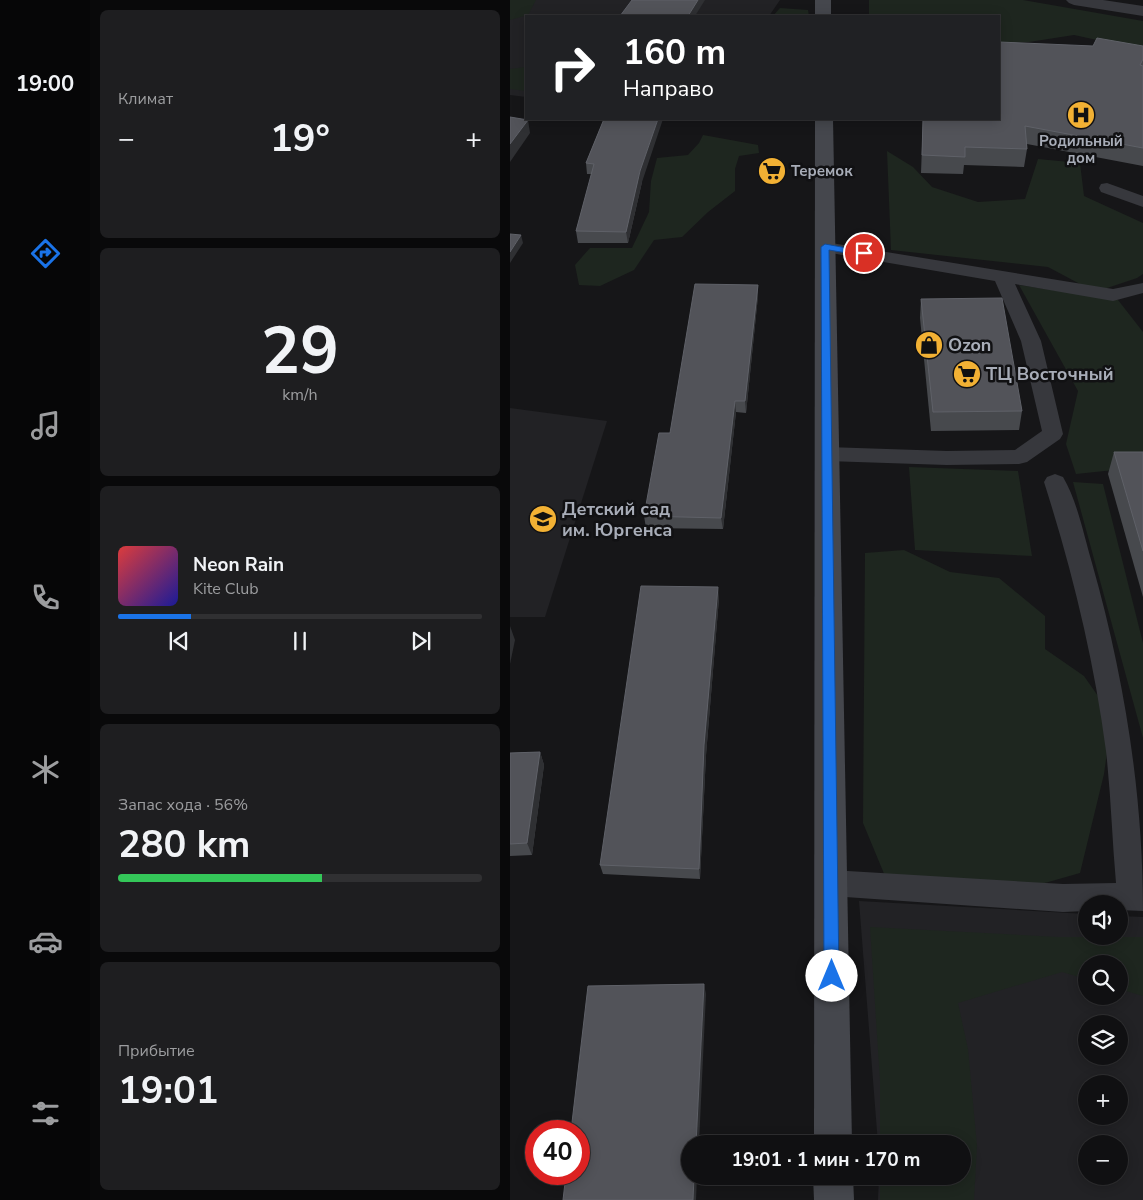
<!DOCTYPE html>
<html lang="ru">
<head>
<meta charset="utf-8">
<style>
  body { margin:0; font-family:"Nunito Sans",sans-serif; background:#1e1e20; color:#f1f3f6; height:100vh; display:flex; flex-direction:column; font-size:19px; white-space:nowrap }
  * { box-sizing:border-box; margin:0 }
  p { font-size:16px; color:#9c9d9f }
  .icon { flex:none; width:28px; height:28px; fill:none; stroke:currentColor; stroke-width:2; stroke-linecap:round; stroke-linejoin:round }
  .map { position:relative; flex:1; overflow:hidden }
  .side { display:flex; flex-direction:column; gap:10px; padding:10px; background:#09090a; width:420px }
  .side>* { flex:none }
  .guide { position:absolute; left:15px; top:15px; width:475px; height:105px; border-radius:0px; box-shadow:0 2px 12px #0003,0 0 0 1px #303032; background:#202124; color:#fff; overflow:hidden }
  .controls { position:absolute; left:568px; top:895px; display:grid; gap:10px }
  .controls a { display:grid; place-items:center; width:50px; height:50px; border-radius:50%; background:#101012; box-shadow:0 2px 12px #0003,0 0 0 1px #303032; font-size:25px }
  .speed { position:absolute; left:15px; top:1120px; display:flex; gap:10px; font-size:25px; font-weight:700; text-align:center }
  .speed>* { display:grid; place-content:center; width:65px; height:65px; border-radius:50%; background:#101012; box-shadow:0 2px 12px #0003,0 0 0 1px #303032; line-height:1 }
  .speed .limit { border:8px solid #d22; background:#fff; color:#111 }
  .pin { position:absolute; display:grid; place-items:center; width:42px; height:42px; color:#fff; margin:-21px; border:2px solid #fff; border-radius:50%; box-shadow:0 1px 5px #0007 }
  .me { position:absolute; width:55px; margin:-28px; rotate:0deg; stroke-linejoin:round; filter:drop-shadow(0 0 4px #0008) }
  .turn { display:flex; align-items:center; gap:18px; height:105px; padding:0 15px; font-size:22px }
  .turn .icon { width:65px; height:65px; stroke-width:2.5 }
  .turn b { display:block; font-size:35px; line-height:42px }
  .big { font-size:38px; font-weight:700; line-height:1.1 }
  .side .tile { flex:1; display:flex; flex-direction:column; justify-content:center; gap:8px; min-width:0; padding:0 18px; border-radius:8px; background:#1e1e20 }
  .side .dial { align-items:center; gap:0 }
  .dial b { font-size:65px; line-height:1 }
  .song { display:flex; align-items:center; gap:15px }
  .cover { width:60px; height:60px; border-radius:8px; background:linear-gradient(135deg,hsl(0 70% 55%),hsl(240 70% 35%)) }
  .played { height:5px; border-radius:2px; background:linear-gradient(90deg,#1a73e8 20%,#303032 20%) }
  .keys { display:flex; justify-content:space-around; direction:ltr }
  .heat { display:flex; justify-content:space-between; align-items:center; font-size:28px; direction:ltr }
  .charge { height:8px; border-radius:4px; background:linear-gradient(90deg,#34c759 56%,#303032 0) }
  .trip { position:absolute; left:171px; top:1135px; width:290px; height:50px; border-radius:25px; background:#101012; box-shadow:0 2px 12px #0003,0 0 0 1px #303032; font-weight:700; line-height:50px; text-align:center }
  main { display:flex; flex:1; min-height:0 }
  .dock { display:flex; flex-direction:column; width:90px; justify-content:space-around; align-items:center; background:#060607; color:#9c9d9f }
  .dock .icon { width:35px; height:35px }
  .dock .selected { color:#1a73e8 }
  .dock b { font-size:22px; color:#f1f3f6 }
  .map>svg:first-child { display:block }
</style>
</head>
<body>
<main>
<nav class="dock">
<b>19:00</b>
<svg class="icon selected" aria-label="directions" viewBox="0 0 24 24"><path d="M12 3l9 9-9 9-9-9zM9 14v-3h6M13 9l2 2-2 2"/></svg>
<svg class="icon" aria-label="music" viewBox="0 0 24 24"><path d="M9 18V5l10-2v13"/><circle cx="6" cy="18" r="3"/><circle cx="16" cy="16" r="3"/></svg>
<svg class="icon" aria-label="phone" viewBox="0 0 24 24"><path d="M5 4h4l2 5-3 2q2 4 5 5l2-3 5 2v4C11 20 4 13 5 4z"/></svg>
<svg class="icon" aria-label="climate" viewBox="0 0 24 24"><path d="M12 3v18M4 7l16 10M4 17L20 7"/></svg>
<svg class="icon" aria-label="car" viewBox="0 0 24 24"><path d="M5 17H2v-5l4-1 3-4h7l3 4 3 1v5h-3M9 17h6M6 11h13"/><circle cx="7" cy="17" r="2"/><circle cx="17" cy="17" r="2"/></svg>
<svg class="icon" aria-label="filters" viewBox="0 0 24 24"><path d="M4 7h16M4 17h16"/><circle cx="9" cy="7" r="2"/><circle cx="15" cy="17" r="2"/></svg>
</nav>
<section class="side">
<div class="tile"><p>Климат</p>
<div class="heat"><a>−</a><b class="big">19°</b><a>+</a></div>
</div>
<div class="tile dial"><b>29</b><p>km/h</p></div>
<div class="tile">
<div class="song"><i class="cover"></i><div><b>Neon Rain</b><p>Kite Club</p></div></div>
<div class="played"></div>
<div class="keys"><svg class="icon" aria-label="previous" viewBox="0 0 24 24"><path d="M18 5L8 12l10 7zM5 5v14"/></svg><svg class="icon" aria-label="pause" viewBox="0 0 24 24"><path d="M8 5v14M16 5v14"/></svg><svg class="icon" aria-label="next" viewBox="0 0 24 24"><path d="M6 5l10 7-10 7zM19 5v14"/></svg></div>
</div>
<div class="tile"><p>Запас хода · 56%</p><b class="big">280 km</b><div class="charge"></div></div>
<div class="tile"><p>Прибытие</p><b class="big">19:01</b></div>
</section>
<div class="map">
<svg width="633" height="1200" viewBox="0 0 633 1200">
  <rect width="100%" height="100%" fill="#161618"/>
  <g fill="#222225" fill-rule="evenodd">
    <polygon points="0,0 270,0 259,16 16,16 16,97 0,95"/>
    <polygon points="0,408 97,421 35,617 0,617"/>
    <path d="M349,901L576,914V936H609V916L633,917V1200H368L369,1176H452V1144H368ZM576,964H609V996H576ZM576,1024H609V1056H576ZM576,1084H609V1116H576ZM576,1144H609V1176H576Z"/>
  </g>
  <g fill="#1e261f">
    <polygon points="0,0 26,0 18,15 0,20"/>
    <polygon points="359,0 513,0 633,21 633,50 564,35 519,42 489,43 489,16 359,16"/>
    <polygon points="270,8 298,10 299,16 263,16"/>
    <polygon points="16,67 16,91 0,89 0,69"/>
    <polygon points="193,135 248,145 249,153 229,156 225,169 225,191 198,212 172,237 144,240 124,270 90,286 69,285 65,265 80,248 122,248 139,212 141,181 147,158 178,155 189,143"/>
    <polygon points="377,151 403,167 422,187 468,202 515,199 528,159 570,163 574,196 633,223 633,274 627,278 585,292 538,267 381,250"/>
    <polygon points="509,285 608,300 633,332 633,467 566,474 556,444 568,391"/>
    <polygon points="399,467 508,471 522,556 405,550"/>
    <polygon points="563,482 593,484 633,643 633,738"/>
    <polygon points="394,550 440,572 489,578 535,616 535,649 574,676 602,716 594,774 570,873 500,893 375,876 353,823 355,553"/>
    <polygon points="360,927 548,937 633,937 633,996 609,989 609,964 576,964 576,979 552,972 448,1003 458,1049 467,1146 464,1200 370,1200 370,1176 452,1176 452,1144 370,1144 370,1081"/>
  </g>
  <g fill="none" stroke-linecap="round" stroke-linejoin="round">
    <g fill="#37383d" fill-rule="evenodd">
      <polygon points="597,183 633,196 633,207 591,192 589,188 591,184"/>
      <polygon points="315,242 603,289 633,283 633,293 603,301 505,284 531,341 553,434 550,439 517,462 509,464 437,465 317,461 310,459 306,454 310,449 317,447 437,451 505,450 532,431 511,341 485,281 309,251 306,247 309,243"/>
      <path d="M545,474L553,477C567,500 574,536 582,563C614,676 633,793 633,911L609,910V904H576V911L553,912L321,896L311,892L307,883L311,874L321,870L553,884L606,883C602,839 601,795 596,751C584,659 562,570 534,482L537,477Z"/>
    </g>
    <polygon fill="#37383d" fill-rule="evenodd" points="556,0 593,0 633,6 633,16 564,5 559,3"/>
    <g fill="#45474d" fill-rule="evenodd">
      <rect x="305" y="0" width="16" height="16"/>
      <polygon points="305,119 323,119 342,1144 304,1144"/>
      <polygon points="303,1176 343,1176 344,1200 304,1200"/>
    </g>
  </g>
  <g fill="#47494d">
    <polygon points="583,46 633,46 633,166 517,144 517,149 514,167 454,165 453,174 411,173 413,119 489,119"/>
    <polygon points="94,119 132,182 118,243 68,243 66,231 82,174 77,174 76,163"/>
    <polygon points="248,285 248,296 236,413 226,412 213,529 136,528 134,516 160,433"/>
    <polygon points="411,299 512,411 509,430 421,431 410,318"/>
    <polygon points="604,452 633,452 633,597 598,474"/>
    <polygon points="209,598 196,755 190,879 93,874 90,865"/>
    <polygon points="30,752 34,765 22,855 0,856 0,753"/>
  </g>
  <g fill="#2f3033">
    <polygon points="188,0 195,0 185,16 178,16"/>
    <polygon points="148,119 153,119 132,182 118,243 116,232 130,171"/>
    <polygon points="18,120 20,133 0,162 0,144"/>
    <polygon points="11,235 13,243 0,263 0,252"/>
    <polygon points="248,285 248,296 236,413 235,401"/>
    <polygon points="225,401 226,412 213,529 211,518"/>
    <polygon points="208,587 209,598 196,755 190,879 189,869 194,745"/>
    <polygon points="0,626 5,640 0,664"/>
    <polygon points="30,752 34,765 22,855 17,843"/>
    <polygon points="194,984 196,994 189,1144 186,1144"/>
    <polygon points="184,1176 187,1176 186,1200 183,1200"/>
  </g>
  <g fill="#525359" stroke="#5f6168">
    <polygon points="122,0 188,0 178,16 110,16"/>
    <polygon points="587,38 633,46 633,59 630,65 633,66 633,148 515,126 517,149 455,147 455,157 412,155 413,119 489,119 489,42 583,46"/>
    <polygon points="0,117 18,120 0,144"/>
    <polygon points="94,119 148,119 130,171 116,232 66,231 84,164 76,163"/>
    <polygon points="0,234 11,235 0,252"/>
    <polygon points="185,284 248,285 235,401 225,401 211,518 134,516 149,433 160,433"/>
    <polygon points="492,298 512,411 423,412 411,299"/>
    <polygon points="604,452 633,452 633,551"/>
    <polygon points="131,586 208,587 194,745 189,869 90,865"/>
    <polygon points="30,752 17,843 0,844 0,753"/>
    <polygon points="194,984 186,1144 180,1144 180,1176 184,1176 183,1200 53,1200 56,1174 69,1174 69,1131 61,1131 78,986"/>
  </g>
  <polygon fill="#1a73e8" stroke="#114b97" points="315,244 354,251 359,253 354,256 319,250 329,976 327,981 322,983 317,981 314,976 311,247"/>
  <defs>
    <symbol id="hospital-disc" viewBox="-11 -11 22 22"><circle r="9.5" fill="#f2b134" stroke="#111113"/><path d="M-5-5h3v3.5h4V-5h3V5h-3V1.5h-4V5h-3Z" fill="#111"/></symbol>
    <symbol id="supermarket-disc" viewBox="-11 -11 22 22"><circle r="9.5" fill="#f2b134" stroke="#111113"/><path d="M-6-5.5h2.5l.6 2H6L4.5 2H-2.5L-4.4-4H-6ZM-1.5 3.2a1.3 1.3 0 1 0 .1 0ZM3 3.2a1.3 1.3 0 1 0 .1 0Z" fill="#111"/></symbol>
    <symbol id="shop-disc" viewBox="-11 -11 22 22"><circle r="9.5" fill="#f2b134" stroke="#111113"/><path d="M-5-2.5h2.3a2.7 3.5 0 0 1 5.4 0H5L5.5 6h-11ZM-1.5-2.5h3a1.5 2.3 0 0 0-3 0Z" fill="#111"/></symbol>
    <symbol id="school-disc" viewBox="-11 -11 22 22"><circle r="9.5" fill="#f2b134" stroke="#111113"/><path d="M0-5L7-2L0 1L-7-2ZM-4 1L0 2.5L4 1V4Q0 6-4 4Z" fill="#111"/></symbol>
  </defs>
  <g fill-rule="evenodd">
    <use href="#hospital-disc" x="555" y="99" width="32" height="32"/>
    <use href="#supermarket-disc" x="246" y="155" width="32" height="32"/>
    <use href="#shop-disc" x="403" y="329" width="32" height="32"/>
    <use href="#supermarket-disc" x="441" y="358" width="32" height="32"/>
    <use href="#school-disc" x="17" y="503" width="32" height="32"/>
  </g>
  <g text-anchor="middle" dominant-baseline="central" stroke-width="5" stroke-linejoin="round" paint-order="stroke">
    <g font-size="15" font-weight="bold" fill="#a8adb8" stroke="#111113">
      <text x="571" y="141">Родильный<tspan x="571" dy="17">дом</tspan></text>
      <text x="281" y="171" text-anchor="start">Теремок</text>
    </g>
    <g font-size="18" font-weight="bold" fill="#a8adb8" stroke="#111113" text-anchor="start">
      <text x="438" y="345">Ozon</text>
      <text x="476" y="374">ТЦ Восточный</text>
      <text x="52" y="509">Детский сад<tspan x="52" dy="21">им. Юргенса</tspan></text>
    </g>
  </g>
</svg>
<div class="controls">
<a><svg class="icon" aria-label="sound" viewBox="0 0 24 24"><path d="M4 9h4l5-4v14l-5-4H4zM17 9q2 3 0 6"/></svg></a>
<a><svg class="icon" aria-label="search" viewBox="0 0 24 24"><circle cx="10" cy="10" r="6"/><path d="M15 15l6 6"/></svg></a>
<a><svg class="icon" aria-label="layers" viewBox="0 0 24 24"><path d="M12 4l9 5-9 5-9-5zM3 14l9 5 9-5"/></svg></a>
<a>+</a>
<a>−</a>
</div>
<div class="speed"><div class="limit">40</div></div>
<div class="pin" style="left:354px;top:253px;background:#d93025"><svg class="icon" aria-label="arrive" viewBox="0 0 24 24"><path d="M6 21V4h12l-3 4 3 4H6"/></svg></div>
<svg class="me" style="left:322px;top:976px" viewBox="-20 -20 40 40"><circle r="19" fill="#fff"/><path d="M0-13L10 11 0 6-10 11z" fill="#1a73e8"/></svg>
<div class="trip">19:01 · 1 мин · 170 m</div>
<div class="guide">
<div class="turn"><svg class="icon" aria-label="right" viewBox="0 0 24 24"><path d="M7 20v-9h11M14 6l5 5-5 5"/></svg><div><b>160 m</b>Направо</div></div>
</div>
</div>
</main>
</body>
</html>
